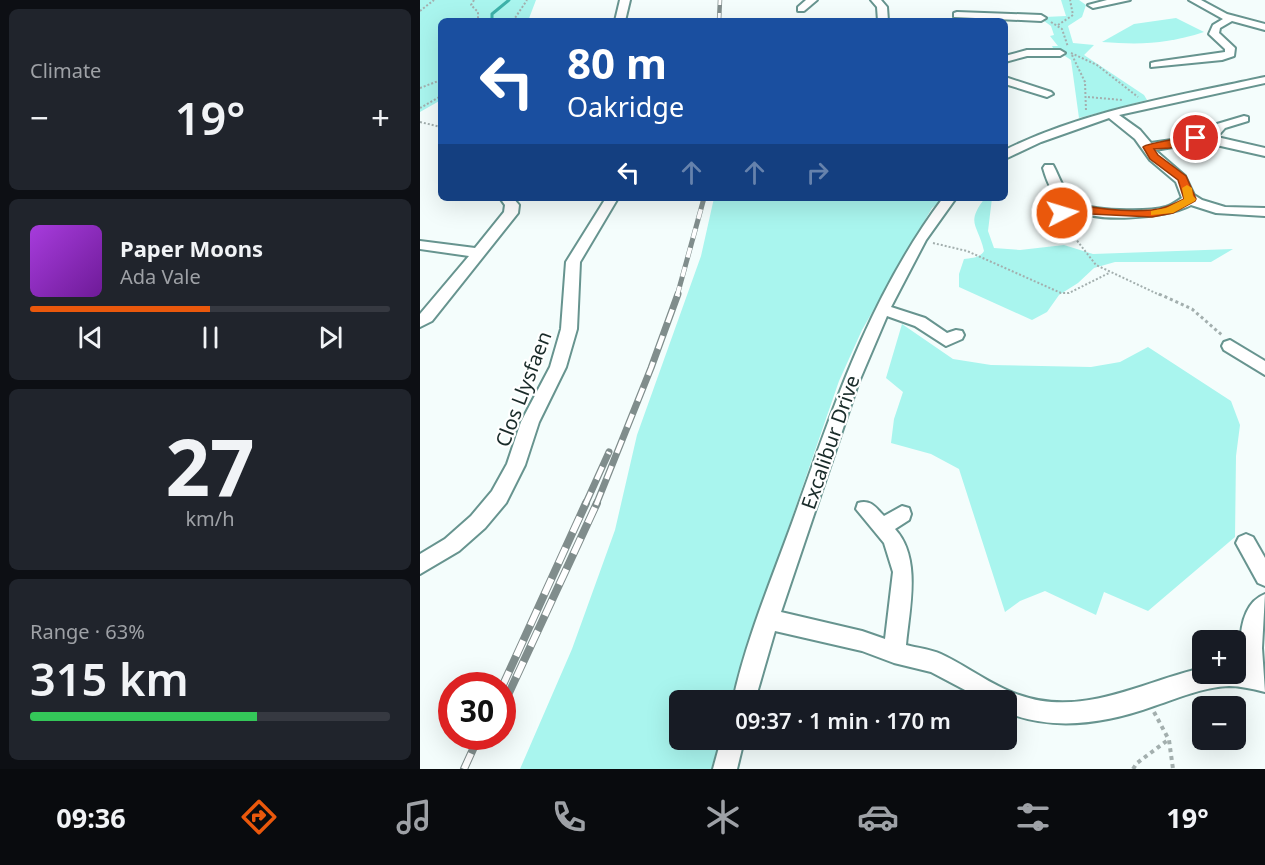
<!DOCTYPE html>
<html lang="en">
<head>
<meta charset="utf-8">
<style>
  body { margin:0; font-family:"Noto Sans",sans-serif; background:#20242c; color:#f1f3f6; height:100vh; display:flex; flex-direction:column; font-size:22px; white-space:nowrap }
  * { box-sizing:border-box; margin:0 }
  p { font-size:20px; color:#9ea1a6 }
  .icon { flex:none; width:33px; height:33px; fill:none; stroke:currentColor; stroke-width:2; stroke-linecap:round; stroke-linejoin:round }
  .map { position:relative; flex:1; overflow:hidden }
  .details { display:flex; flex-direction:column; gap:9px; padding:9px; background:#0d0f14; width:420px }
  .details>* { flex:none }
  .hud { position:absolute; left:18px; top:18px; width:570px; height:183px; border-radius:9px; box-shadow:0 6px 24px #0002; background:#1a4fa0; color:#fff; overflow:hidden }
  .controls { position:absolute; left:772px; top:630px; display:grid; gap:12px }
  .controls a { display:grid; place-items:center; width:54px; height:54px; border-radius:9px; background:#171b24; box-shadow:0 6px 24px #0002; font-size:30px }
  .speed { position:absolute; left:18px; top:672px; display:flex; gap:12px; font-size:30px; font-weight:700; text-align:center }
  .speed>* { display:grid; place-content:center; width:78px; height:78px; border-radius:50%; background:#171b24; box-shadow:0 6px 24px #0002; line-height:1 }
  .speed .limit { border:9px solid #d22; background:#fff; color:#111 }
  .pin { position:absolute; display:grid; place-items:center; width:51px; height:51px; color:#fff; margin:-26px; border:3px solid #fff; border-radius:50%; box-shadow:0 2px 6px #0007 }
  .me { position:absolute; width:66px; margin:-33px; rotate:85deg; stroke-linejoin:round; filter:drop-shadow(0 0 4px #0008) }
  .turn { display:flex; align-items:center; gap:21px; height:126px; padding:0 30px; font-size:27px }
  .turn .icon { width:78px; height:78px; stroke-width:2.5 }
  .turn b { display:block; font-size:42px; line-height:51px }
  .lanes { display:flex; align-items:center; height:57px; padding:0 30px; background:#0003; justify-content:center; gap:30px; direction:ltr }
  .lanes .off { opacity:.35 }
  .big { font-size:45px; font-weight:600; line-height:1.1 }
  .details .widget { flex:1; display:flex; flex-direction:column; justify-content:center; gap:9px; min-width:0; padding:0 21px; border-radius:9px; background:#20242c }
  .details .dial { align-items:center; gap:0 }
  .dial b { font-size:78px; line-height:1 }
  .song { display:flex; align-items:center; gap:18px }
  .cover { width:72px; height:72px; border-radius:9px; background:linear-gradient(135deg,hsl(280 70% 55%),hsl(280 70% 35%)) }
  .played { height:6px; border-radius:3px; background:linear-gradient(90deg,#ea580c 50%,#363941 50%) }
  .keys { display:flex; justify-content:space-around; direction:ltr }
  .heat { display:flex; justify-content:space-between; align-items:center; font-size:33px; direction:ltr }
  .charge { height:9px; border-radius:4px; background:linear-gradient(90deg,#34c759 63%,#363941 0) }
  .trip { position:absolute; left:249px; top:690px; width:348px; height:60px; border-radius:9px; background:#171b24; box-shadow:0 6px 24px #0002; font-weight:600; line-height:60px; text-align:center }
  .dock { display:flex; height:96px; justify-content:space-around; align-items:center; background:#090b0e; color:#9ea1a6 }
  .dock .icon { width:42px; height:42px }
  .dock .on { color:#ea580c }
  .dock b { font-size:27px; color:#f1f3f6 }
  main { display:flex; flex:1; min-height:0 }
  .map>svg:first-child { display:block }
</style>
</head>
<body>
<main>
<section class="details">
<div class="widget"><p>Climate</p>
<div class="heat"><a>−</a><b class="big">19°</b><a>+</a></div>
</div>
<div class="widget">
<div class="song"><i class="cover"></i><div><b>Paper Moons</b><p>Ada Vale</p></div></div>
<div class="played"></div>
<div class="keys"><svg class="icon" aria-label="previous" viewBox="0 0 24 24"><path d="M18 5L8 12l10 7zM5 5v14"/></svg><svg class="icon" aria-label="pause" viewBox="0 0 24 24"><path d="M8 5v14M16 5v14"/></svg><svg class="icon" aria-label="next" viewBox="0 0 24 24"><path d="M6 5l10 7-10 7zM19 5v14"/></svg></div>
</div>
<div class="widget dial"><b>27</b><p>km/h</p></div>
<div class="widget"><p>Range · 63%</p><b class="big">315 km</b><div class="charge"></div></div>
</section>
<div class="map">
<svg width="845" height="769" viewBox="0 0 845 769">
  <rect width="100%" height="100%" fill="#f4fdfc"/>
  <g fill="#a9f5ee">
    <polygon points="0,0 116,0 108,21 21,21 21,100 0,112"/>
    <polygon points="641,0 659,0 666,5 662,17 648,26 653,43 674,45 664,55 724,95 727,100 659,118 651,60 645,56 643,51 633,48 632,46 638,46 630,36 634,35 631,26 624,21 625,17 646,16"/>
    <path d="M756,18L784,32C747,44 721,45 682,42L714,24Z"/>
    <polygon points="294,198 525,198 512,208 442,330 419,381 338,616 312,700 260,700 260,740 300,740 291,769 100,769 152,649 195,530 217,435 281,256"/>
    <path d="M565,198H572L568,231L574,248L600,250L644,245L673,254L813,249L791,262H695L674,268L658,283L639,295L627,312L612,320L539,287V274L544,259C551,258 560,258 564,251C558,224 545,224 565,198Z"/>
    <polygon points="482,324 533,359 571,365 671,367 700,362 728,347 811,401 820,425 816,456 815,537 728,611 684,592 676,615 625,591 600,601 585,612 539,469 511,454 471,443 474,419 483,392 466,378"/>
  </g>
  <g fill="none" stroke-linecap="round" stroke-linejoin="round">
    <polyline stroke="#3eb2aa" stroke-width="3" points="72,21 72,14 89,0"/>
    <defs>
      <g id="minor">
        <polygon points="200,0 210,0 205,21 195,21"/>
        <polygon points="386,0 397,0 384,11 378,11 378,7"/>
        <polygon points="451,0 461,0 467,7 468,21 458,21 457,7"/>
        <polygon points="687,0 710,0 673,8 668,5"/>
        <polygon points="769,0 781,0 807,14 845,24 845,30 812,21 800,28 799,33 815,48 814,56 802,60 731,67 731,63 735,62 805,52 805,49 789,34 793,25 803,19"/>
        <polygon points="537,12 621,15 626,18 621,21 534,17 534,13"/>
        <polygon points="607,50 640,50 645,53 640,56 607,56 585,62 585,56"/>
        <polygon points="585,77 631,92 633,94 627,97 585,84"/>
        <path d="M845,77V83L699,115L720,130L731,143L786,135L797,124L824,116L828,117V121L805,128L797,137L845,148V156L783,142L735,150L765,176L774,195L782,200L805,207L845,208V216L796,213L771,205C745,219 673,224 647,207C634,199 627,182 623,168L625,165H633C640,178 643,191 655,201C670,212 728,212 746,207C752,205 757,201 762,198L756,182L730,160L715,139L689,118L621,142L585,159V150C666,110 757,96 845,77Z"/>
        <polygon points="80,198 93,198 99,205 98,213 12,321 0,327 0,314 49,256 0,249 0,241 55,248 84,212 85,205"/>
        <polygon points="186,198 198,198 160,262 157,329 146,367 119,422 105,465 86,503 65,528 39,551 0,574 0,554 25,539 51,516 72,491 87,464 101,422 130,367 141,329 146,262"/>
        <path d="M523,198H536L506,240L471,307L505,318L527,333L536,330L542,331L544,335L542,339L526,346L495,326L467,316L438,384L361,612L442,631L465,639L473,572L464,543L436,509L438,503C451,499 456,508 464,516L482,506L489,508L491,514L489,520L475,529C502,558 489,610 486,645C497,648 510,649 521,654C547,666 572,686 599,695C663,718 723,681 783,668V674H816V665H821C819,642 819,604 845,594L842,648L845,692C833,689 821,686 809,686C783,687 758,698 734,706C687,723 634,732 586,712V700H564L511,672L474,663L442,651L355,631L335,700H313C326,640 351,581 372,523C414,406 448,299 523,198Z"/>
        <polygon points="810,340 845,361 845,375 804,350 802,346 804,342"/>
        <polygon points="826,534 833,537 845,558 845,586 838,583 816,543 819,537"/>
        <polygon points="301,740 324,740 317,769 293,769"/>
      </g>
    </defs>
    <use href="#minor" stroke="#67948f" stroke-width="4"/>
    <g stroke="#a3afae" stroke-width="2" stroke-dasharray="2 2" stroke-linecap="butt">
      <polyline points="54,0 51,5 58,12 58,21"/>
      <polyline points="0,11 14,0"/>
      <polyline points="93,21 107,0"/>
      <polyline points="631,22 642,29 648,47"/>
      <polyline points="638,25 653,15 650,0"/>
      <polyline points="651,53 677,65 718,97"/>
      <polyline points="652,55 665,82 666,111"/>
      <polyline points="0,88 21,80"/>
      <polyline points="668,97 702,100"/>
      <polyline points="0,108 21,96"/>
      <polyline points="0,122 21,127"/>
      <polyline points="650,216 648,229 676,265 742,296"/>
      <polyline points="513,243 547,251 641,293 649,293 689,273"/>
    </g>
    <polyline stroke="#a3afae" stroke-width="3" stroke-dasharray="3 3" stroke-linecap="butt" points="739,294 772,309 803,336"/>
    <g stroke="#a3afae" stroke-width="4" stroke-dasharray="4 4" stroke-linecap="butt">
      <polyline points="734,712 749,740 753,769"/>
      <polyline points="713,769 717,763 748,740"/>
    </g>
    <use href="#minor" fill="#fff" fill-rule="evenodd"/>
    <defs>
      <polyline id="rail-far3" points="299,21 300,0"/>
      <polyline id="rail-far2" points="257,296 284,198"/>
      <g id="rail-far1">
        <polyline points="165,505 189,452"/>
        <polyline points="176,505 231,368 258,294"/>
      </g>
      <g id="rail">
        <polyline points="82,687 166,503"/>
        <polyline points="82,708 177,503"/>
        <polyline points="44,769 59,736"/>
      </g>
    </defs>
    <use href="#rail-far3" stroke="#808d8c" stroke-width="4.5"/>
    <use href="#rail-far2" stroke="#808d8c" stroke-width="5"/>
    <use href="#rail-far1" stroke="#808d8c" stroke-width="7"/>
    <use href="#rail" stroke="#808d8c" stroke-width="8"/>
    <use href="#rail-far3" stroke="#fff" stroke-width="3" stroke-dasharray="8" stroke-linecap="butt"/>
    <use href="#rail-far2" stroke="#fff" stroke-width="4" stroke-dasharray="10" stroke-linecap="butt"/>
    <use href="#rail-far1" stroke="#fff" stroke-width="4.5" stroke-dasharray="14" stroke-linecap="butt"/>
    <use href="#rail" stroke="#fff" stroke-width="6" stroke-dasharray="17" stroke-linecap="butt"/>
  </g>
  <path fill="#ea580c" stroke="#983908" stroke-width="1.5" d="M776,135L781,138L780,140L750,148L734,149L738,155L766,176L776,199L775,201L753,213L732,217L671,214L656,210L642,216L636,213L655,204C679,209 708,212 732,210C744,209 754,204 764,199L758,180L730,159L723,147C727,143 766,138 776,135Z"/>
  <polygon fill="#f59e0b" points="767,185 772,188 773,196 776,199 775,201 753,213 731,215 731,211 746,208 764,199 762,188"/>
  <g text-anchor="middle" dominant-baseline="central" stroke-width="4.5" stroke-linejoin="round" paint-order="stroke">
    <g font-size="20" fill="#192b29" stroke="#fff">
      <text transform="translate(103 389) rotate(-69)">Clos Llysfaen</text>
      <text transform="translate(410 442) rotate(-71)">Excalibur Drive</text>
    </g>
  </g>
</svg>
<div class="controls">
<a>+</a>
<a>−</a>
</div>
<div class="speed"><div class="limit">30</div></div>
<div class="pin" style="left:776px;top:138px;background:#d93025"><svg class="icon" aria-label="arrive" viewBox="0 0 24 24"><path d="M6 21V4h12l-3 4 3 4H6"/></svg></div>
<svg class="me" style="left:642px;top:213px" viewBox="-20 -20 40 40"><circle r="17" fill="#ea580c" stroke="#fff" stroke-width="3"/><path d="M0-11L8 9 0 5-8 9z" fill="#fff"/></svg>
<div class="trip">09:37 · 1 min · 170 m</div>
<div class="hud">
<div class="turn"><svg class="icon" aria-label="left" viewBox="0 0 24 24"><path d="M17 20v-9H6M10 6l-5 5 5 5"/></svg><div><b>80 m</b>Oakridge</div></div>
<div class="lanes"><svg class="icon" aria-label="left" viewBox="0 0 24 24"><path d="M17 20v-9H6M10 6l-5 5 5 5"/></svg><svg class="icon off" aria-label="ahead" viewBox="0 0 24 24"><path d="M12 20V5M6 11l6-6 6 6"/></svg><svg class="icon off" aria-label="ahead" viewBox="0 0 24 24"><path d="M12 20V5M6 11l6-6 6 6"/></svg><svg class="icon off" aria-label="right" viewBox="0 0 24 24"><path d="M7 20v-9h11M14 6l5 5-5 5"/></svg></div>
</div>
</div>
</main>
<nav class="dock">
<b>09:36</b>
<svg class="icon on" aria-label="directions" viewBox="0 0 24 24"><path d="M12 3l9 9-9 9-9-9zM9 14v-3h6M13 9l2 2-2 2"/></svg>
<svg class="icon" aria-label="music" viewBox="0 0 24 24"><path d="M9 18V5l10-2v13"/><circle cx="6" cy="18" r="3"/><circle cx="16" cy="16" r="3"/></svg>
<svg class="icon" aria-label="phone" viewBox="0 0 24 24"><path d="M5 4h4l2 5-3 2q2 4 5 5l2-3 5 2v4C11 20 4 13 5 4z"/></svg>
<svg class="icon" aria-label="climate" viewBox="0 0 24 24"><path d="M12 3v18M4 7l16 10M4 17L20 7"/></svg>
<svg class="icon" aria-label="car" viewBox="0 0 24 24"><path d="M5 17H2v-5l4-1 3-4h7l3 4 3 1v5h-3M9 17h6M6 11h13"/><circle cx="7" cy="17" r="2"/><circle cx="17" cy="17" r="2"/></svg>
<svg class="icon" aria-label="filters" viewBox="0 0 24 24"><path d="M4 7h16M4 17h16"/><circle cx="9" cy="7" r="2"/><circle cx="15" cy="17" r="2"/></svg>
<b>19°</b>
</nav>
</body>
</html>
